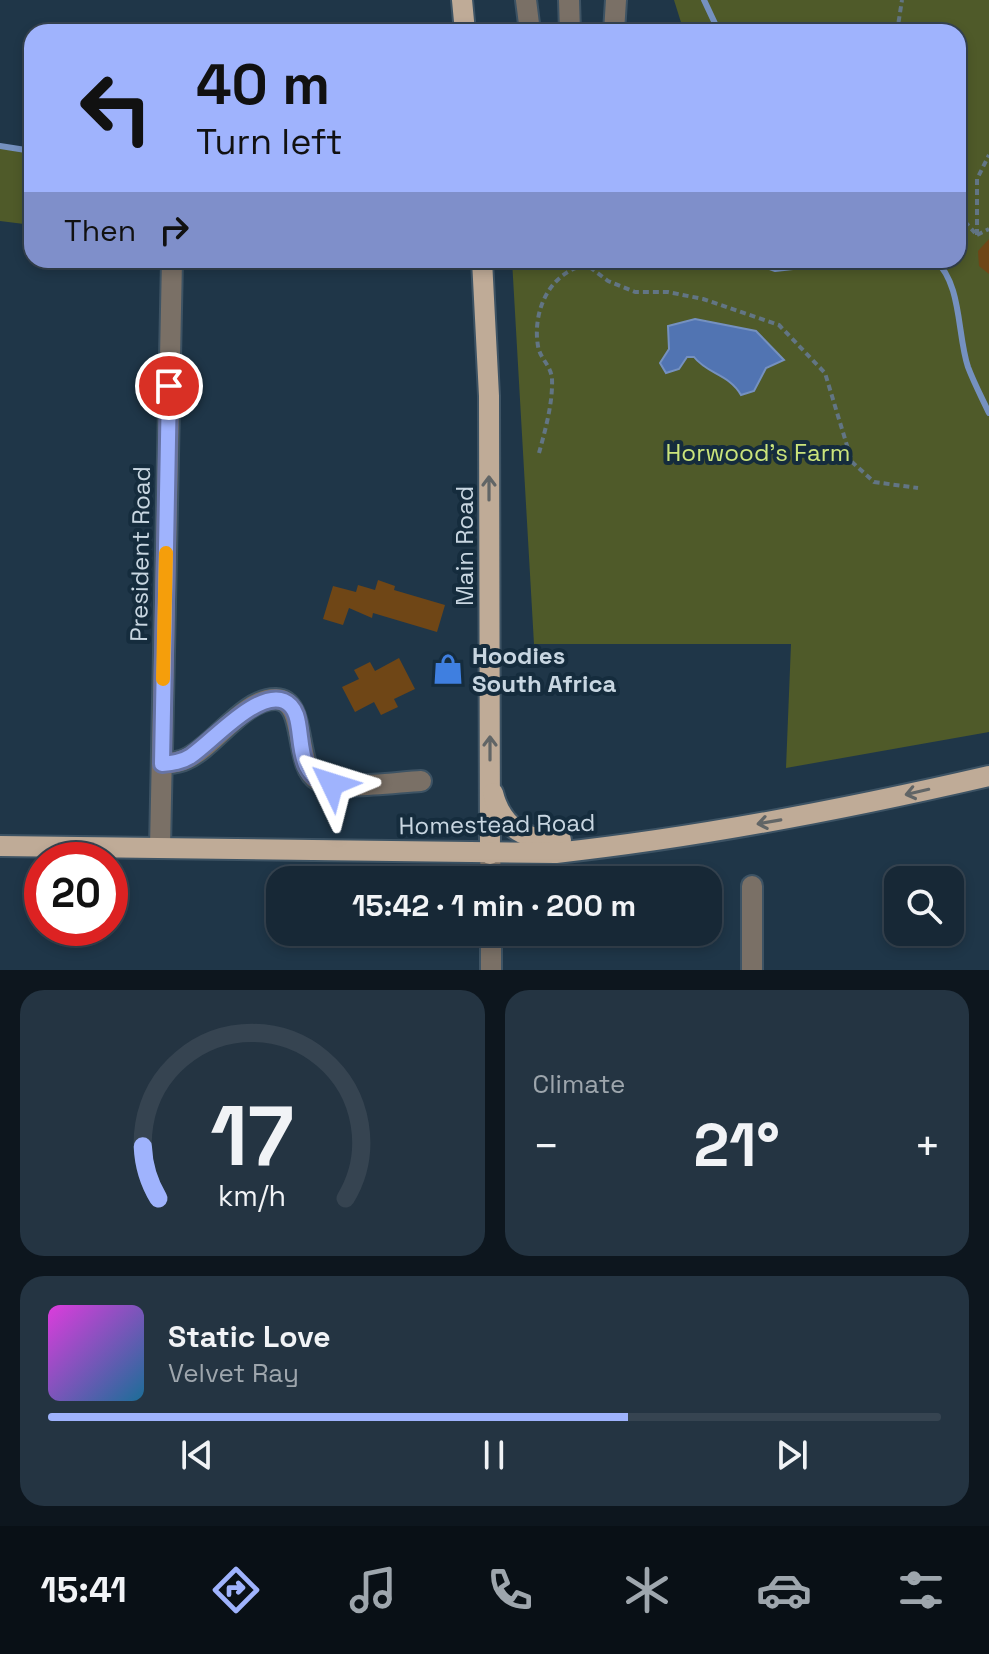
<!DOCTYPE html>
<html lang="en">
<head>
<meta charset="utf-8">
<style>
  body { margin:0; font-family:"Space Grotesk",sans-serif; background:#243442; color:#f1f3f6; height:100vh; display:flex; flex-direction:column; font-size:30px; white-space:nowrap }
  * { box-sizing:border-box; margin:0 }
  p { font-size:26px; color:#9ea6ad }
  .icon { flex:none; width:44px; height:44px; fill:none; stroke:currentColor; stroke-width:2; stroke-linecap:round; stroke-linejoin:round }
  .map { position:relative; height:970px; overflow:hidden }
  .drawer { display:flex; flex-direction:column; gap:20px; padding:20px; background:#0d161e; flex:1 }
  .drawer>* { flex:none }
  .guide { position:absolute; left:24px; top:24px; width:942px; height:244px; border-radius:24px; box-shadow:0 4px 12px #0003,0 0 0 2px #364451; background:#9fb3fd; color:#111; overflow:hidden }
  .controls { position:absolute; left:884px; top:866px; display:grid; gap:16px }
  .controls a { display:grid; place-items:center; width:80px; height:80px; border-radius:16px; background:#172836; box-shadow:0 4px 12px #0003,0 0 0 2px #364451; font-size:40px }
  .speed { position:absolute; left:24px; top:842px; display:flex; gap:16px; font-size:40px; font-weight:700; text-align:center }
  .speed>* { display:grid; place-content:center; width:104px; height:104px; border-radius:50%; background:#172836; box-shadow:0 4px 12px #0003,0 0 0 2px #364451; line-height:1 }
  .speed .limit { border:12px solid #d22; background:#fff; color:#111 }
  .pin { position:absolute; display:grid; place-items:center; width:68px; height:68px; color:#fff; margin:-34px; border:4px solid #fff; border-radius:50%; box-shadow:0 2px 8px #0007 }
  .me { position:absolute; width:88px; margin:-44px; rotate:311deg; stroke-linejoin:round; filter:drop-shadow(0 0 6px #0008) }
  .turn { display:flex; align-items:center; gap:28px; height:168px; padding:0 40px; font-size:36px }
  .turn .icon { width:104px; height:104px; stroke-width:2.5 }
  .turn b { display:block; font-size:56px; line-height:68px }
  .then { display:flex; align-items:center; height:76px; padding:0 40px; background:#0003; gap:16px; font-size:30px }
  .big { font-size:60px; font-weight:800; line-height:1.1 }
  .drawer .card { flex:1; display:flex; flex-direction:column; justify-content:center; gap:12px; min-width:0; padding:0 28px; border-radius:24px; background:#243442 }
  .drawer .dial { align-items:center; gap:0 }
  .dial svg { height:208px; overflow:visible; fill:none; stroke:#364451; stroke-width:7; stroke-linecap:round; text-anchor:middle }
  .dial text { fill:#f1f3f6; stroke:none }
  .song { display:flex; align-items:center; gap:24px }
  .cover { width:96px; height:96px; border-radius:12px; background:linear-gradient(135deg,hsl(300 70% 55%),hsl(200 70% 35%)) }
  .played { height:8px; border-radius:4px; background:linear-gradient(90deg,#9fb3fd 65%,#364451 65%) }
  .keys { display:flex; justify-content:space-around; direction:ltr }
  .heat { display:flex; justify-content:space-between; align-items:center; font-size:44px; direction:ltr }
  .drawer .tiles { flex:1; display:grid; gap:20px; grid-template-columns:1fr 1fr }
  .card:last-child { grid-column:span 2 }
  .trip { position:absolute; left:266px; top:866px; width:456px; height:80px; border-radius:24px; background:#172836; box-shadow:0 4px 12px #0003,0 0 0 2px #364451; font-weight:800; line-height:80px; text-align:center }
  .menu { display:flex; height:128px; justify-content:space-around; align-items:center; background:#091016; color:#9ea6ad }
  .menu .icon { width:56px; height:56px }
  .menu .selected { color:#9fb3fd }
  .menu b { font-size:36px; color:#f1f3f6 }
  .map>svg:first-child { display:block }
</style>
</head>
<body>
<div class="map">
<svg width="989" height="970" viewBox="0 0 989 970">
  <rect width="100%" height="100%" fill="#1f3648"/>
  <g fill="#4f5a29">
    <polygon points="674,0 989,0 989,732 786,768 791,644 534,644 512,260 958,260 958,32 684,32"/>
    <polygon points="0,148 32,153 32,225 0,221"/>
  </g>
  <path fill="#5174b2" stroke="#7591c0" stroke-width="2" d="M695,319L756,331L784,360L766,368L754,391L741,395C729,374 707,374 694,357H687L679,369L666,373L660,363L669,349L668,326Z"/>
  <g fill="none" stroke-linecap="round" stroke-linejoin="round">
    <g stroke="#7591c0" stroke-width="6">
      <polyline points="704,0 719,32"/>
      <polyline points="0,146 32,151"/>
      <polyline points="750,260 775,269 855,260"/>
      <path d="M935,260C962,284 957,334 968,367C974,383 982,398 989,413"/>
    </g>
  </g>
  <g fill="#6f4616">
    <polygon points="989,239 989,274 979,266 978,251"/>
    <polygon points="378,580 395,586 394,590 445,605 437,632 373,613 372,618 349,608 343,625 323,619 333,586 356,592 358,585 375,590"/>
    <polygon points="399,658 415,689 394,699 398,707 381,715 374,702 355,712 342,687 359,679 354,670 370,662 375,671"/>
  </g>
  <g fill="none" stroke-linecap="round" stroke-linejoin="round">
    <defs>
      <g id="minor">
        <polyline points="526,0 530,32"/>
        <polyline points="569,0 570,32"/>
        <polyline points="614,32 616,0"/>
        <path d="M162,764C169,763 178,763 186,759C214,747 244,698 276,699C308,700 293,766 318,780C337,791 397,782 421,781"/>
        <polyline points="160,848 172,260"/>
        <polyline points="490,854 491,880"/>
        <polyline points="491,932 491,970"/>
        <polyline points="752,970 752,886"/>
      </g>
      <g id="major">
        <polyline points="462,0 465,32"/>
        <polyline points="482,260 489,396 490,854"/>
        <path d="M493,793C502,829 527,841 561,840"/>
        <path d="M0,846L556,853C702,837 846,809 989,776"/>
      </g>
    </defs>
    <use href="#minor" stroke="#3d5364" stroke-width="24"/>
    <use href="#major" stroke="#3d5364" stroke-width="24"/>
    <g stroke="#627584" stroke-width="4" stroke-dasharray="6 4" stroke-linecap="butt">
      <polyline points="897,32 902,0"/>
      <polyline points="958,214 975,233"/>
      <polyline points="977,235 977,179 989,155"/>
      <polyline points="977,235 989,229"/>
      <path d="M539,453C545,431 553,403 552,379C551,365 540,359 538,346C532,311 550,271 587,265L608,281L635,292H668L703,299L779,325L825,373L852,462L874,482L918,488"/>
    </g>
    <use href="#minor" stroke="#7a7066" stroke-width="20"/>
    <use href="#major" stroke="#bfab97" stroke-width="20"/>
  </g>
  <defs><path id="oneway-shaft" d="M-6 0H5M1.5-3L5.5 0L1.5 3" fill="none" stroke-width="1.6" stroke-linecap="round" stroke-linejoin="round" transform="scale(2)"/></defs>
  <g stroke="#616566">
    <use href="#oneway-shaft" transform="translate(489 488) rotate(-90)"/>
    <use href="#oneway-shaft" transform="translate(490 748) rotate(-90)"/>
    <use href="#oneway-shaft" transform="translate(917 792) rotate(167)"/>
    <use href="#oneway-shaft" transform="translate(769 822) rotate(170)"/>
  </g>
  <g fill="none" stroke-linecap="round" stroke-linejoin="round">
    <defs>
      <path id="route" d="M169,386L162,764C172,763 182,762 191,756C212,742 257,690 284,701C313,713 284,776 332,784"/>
    </defs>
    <use href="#route" stroke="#6774a4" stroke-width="20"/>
    <use href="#route" stroke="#9fb3fd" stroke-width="14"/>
    <polyline stroke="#f59e0b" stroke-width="14" points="163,679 166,553"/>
  </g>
  <defs>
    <symbol id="shop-bare" viewBox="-9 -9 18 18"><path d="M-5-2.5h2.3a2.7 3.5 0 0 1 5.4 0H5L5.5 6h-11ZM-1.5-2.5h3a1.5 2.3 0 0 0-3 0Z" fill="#3f7fe0" stroke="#152c3d" stroke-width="2.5" paint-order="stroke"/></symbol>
  </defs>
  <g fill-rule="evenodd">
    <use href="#shop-bare" x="426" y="647" width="44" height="44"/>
  </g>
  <g text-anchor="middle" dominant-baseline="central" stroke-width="8" stroke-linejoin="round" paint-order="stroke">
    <g font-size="24" fill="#cbe47b" stroke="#152c3d">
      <text x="758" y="452">Horwood's Farm</text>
    </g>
    <g font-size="24" fill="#c8d6e1" stroke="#152c3d">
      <text transform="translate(464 546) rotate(-90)">Main Road</text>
      <text transform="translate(140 554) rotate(-89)">President Road</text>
      <text transform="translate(497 824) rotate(-1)">Homestead Road</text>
    </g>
    <g font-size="24" font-weight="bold" fill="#c8d6e1" stroke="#152c3d" text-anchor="start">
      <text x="472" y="655">Hoodies<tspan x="472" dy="28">South Africa</tspan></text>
    </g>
  </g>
</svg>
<div class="controls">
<a><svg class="icon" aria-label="search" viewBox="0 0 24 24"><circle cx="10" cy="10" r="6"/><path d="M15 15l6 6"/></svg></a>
</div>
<div class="speed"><div class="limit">20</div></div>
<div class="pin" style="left:169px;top:386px;background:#d93025"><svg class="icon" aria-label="arrive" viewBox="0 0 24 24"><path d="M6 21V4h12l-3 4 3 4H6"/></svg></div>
<svg class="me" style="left:332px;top:784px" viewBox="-20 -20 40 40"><path d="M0-17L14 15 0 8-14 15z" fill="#9fb3fd" stroke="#fff" stroke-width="4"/></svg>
<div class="trip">15:42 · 1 min · 200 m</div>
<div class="guide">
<div class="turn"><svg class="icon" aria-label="left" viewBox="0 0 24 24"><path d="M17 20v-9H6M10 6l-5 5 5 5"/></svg><div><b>40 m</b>Turn left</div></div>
<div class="then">Then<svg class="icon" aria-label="right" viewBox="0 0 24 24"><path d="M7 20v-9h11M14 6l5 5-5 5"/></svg></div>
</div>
</div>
<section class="drawer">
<div class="tiles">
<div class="card dial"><svg viewBox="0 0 100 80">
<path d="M14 69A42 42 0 1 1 86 69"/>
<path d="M14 69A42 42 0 0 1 8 49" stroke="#9fb3fd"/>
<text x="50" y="56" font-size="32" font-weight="700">17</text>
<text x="50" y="72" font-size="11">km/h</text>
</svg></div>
<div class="card"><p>Climate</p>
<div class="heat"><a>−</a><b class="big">21°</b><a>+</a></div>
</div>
<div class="card">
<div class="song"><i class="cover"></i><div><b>Static Love</b><p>Velvet Ray</p></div></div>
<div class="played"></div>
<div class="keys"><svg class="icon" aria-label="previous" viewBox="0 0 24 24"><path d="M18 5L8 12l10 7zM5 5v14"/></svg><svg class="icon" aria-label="pause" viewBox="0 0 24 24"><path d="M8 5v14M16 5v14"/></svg><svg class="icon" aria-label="next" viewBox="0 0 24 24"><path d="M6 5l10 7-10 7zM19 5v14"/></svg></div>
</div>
</div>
</section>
<nav class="menu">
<b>15:41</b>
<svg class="icon selected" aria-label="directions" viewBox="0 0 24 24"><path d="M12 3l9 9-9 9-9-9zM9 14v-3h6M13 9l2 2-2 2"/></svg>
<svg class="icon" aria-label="music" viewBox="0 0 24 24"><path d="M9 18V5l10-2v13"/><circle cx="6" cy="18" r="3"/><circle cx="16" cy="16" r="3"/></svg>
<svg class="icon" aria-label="phone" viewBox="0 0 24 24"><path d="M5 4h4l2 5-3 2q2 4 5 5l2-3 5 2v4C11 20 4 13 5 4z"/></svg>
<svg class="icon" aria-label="climate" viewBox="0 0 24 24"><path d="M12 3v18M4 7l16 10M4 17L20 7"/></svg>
<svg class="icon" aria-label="car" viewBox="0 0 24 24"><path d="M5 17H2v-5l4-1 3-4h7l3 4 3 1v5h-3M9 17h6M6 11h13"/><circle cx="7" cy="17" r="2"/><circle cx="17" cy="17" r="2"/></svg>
<svg class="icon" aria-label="filters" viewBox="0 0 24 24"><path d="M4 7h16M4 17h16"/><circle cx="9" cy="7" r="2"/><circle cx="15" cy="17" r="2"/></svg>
</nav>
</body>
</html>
